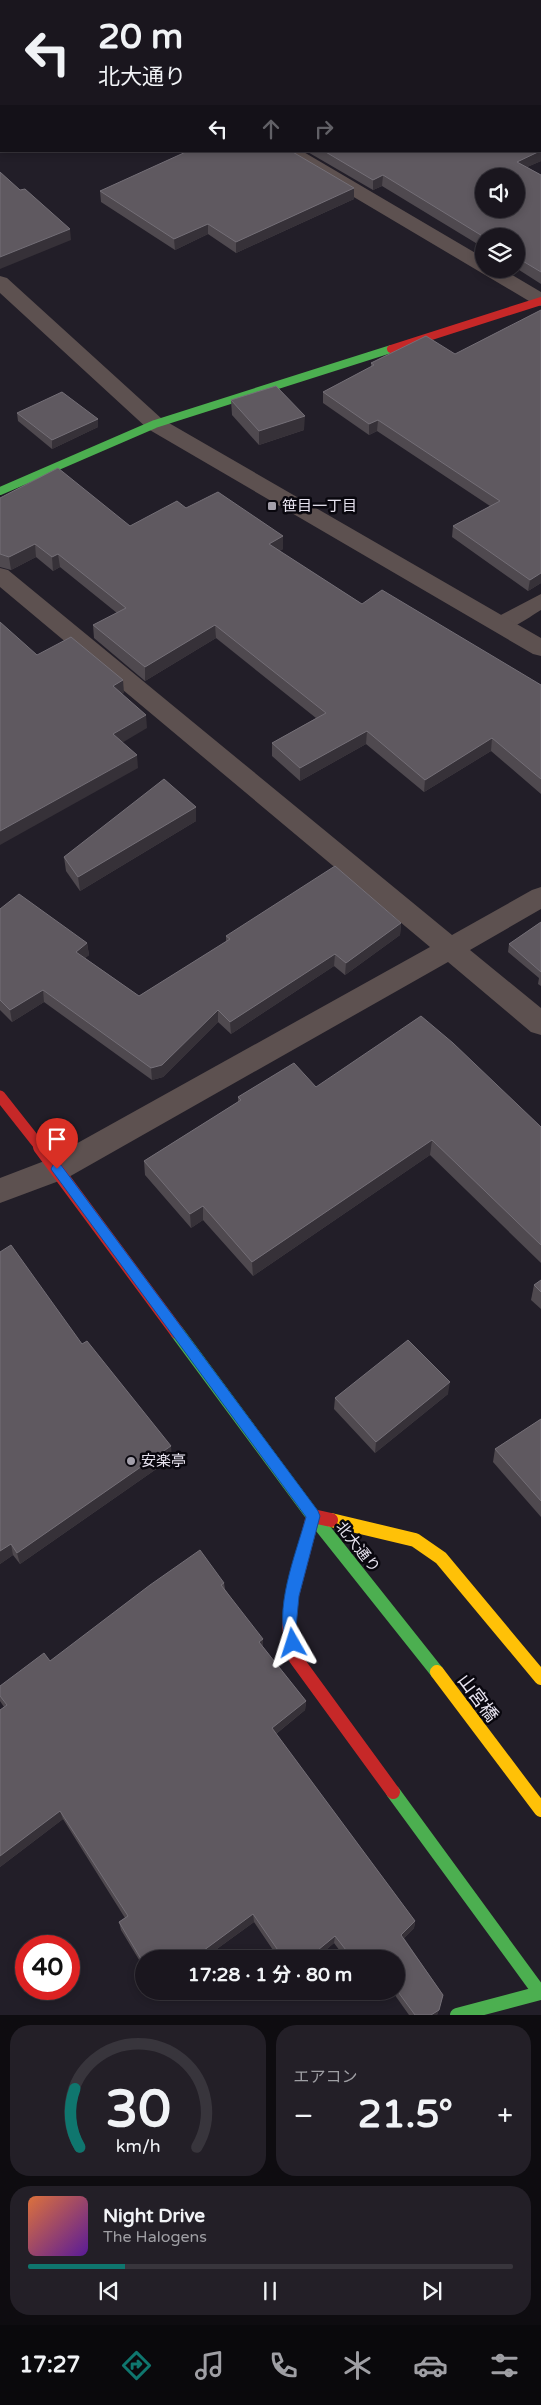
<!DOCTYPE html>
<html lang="ja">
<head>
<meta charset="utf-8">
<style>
  body { margin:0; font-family:"Varela Round","Noto Sans JP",sans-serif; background:#231f27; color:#f1f3f6; height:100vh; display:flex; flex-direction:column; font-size:19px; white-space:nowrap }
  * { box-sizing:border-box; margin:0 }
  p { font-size:16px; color:#9f9fa4 }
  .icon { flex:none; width:28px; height:28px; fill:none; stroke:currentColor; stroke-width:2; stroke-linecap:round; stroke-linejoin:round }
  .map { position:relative; height:2015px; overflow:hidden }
  .drawer { display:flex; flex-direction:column; gap:10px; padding:10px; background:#0e0c10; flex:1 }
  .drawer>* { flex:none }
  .guide { position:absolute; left:0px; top:0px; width:541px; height:152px; box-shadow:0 2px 8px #0003,0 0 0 1px #38353c; background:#1a161e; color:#f1f3f6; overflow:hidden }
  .buttons { position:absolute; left:475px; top:168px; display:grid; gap:10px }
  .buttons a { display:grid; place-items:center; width:50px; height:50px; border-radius:50%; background:#1a161e; box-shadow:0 2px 8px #0003,0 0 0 1px #38353c; font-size:25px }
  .speed { position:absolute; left:15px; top:1935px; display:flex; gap:10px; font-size:25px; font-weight:700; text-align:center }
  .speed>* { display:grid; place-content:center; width:65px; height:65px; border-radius:50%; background:#1a161e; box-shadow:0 2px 8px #0003,0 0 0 1px #38353c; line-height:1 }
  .speed .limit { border:8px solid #d22; background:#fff; color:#111 }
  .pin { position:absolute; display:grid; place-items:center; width:42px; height:42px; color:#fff; margin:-51px -21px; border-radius:50% 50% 50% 0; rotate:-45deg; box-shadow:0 0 5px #0007 }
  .pin .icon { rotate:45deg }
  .me { position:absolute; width:55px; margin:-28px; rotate:354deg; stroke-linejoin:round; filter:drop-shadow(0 0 4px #0008) }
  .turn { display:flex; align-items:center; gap:18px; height:105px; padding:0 15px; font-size:22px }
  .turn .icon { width:65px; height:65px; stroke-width:2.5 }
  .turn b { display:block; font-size:35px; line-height:42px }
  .lanes { display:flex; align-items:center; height:48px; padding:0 15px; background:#0003; justify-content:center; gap:25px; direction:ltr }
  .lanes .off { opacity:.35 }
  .big { font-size:38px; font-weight:700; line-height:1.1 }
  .drawer .widget { flex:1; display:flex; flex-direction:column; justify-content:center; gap:8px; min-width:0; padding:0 18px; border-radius:20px; background:#231f27 }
  .drawer .dial { align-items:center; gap:0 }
  .dial svg { height:130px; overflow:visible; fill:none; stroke:#38353c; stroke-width:7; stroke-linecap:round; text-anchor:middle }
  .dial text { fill:#f1f3f6; stroke:none }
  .song { display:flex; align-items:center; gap:15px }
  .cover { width:60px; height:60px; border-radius:8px; background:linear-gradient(135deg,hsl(20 70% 55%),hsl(270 70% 35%)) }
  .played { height:5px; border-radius:2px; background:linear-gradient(90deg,#0f766e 20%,#38353c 20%) }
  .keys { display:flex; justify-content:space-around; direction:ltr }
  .heat { display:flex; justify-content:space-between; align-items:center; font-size:28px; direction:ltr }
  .drawer .tiles { flex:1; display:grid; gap:10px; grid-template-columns:1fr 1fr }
  .widget:last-child { grid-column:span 2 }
  .trip { position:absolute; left:135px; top:1950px; width:270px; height:50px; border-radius:25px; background:#1a161e; box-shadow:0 2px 8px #0003,0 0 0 1px #38353c; font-weight:700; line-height:50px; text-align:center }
  .dock { display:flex; height:80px; justify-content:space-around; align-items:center; background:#0a090c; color:#9f9fa4 }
  .dock .icon { width:35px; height:35px }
  .dock .active { color:#0f766e }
  .dock b { font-size:22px; color:#f1f3f6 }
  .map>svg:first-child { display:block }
</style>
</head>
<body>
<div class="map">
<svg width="541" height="2015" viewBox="0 0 541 2015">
  <rect width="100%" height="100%" fill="#221e28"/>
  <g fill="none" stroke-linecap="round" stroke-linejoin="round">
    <path fill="#5d5150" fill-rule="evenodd" d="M541,594V610C527,618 509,634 493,629L489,624L493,619Z"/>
    <g fill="#5d5150" fill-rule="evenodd">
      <polygon points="380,0 399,0 399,1 381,1"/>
      <rect x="0" y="3" width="1" height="10"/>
      <polygon points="280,151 302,151 484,258 484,269 502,269 541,292 541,306 534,304 283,155"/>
      <polygon points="0,276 7,278 162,419 541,638 541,656 533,654 148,429 0,293"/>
      <polygon points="0,568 8,570 452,935 532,890 541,887 541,909 470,950 541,1008 541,1035 531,1032 448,962 67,1178 0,1203 0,1178 47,1160 430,947 0,587"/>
    </g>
    <polyline stroke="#4caf50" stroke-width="8" points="0,491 155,424 391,349"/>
    <g stroke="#4caf50" stroke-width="14">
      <polyline points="177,1332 313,1516 437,1672"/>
      <polyline points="393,1792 540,1993 457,2015"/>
    </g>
    <g stroke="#ffc107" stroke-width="14">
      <polyline points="331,1520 415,1540 441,1558 541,1678"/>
      <polyline points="437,1672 541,1810"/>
    </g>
    <polyline stroke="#c62828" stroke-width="8" points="391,349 541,301"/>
    <polyline stroke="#c62828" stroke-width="11" points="0,1096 41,1148"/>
    <g stroke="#c62828" stroke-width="14">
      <polyline points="40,1147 177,1332"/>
      <polyline points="331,1520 313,1516 292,1596 289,1627 296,1659 393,1792"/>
    </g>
  </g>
  <g fill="#4f494f">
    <polygon points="218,0 284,0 281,1 220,1"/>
    <polygon points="407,0 541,0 541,161 527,167 541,175 541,284 516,268 516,236 484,236 484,248 382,186 373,190 306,151 540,151 540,1 409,1"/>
    <polygon points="100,191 354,199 236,253 208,234 175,250 101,202"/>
    <polygon points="455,354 541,583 528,591 452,537 453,526 490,506 377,431 369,435 323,403 323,392 371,367 371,363"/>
    <polygon points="231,400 304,430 259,445 232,415"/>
    <polygon points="17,413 98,419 98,427 52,449 18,421"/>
    <polygon points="0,498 130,526 186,508 283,536 283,549 279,551 362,604 541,685 541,794 491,751 424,792 366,744 300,781 272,756 272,743 316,718 216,638 145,681 94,638 93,625 117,613 60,567 53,571 36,557 11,570 0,567"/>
    <polygon points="196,807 196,821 80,891 66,871 64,857"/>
    <polygon points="0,909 87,943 89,955 85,958 139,996 226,942 226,936 401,923 400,935 345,975 334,966 231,1034 218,1022 163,1077 152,1080 44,1002 12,1022 0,1010"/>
    <polygon points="541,922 541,986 538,984 539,978 508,952 509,944"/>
    <polygon points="316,1087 541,1127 541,1263 430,1155 253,1276 203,1220 191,1228 145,1175 144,1161 238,1102 238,1097"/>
    <polygon points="0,1252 82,1344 172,1458 20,1564 13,1555 0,1564"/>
    <polygon points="541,1280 541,1309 531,1300 534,1285"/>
    <polygon points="448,1394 375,1453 334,1409 335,1398"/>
    <polygon points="541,1419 541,1517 493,1462 495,1449"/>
    <polygon points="224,1583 225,1589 263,1647 306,1701 305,1710 276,1734 415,1921 414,1928 404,1938 443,1995 437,2015 409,2015 392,1991 396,1991 396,1959 346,1959 334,1943 315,1959 279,1959 254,1922 203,1959 144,1959 144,1968 121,1930 119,1922 125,1918 63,1819 0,1867 0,1710 4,1707 0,1701 0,1686 50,1661"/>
  </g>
  <g fill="#363138">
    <polygon points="254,0 284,0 281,1 250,1"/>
    <polygon points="541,151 541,161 516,172 517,162"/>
    <polygon points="383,175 382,186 373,190 373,180"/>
    <polygon points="354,188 354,199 236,253 236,242"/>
    <polygon points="208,224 208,234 175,250 174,239"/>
    <polygon points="70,229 71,240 0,269 0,257"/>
    <polygon points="305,416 304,430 259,445 259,431"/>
    <polygon points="98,419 98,427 52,449 52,440"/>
    <polygon points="378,420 377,431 369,435 369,424"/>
    <polygon points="283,536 283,549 269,557 269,544"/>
    <polygon points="35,544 36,557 11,570 9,557"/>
    <polygon points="58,554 60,567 53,571 52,557"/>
    <polygon points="541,573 541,583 528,591 530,580"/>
    <polygon points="215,625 216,638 145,681 145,667"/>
    <polygon points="123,680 124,693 114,699 113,686"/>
    <polygon points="146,715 147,728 115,747 113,734"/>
    <polygon points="367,731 366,744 300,781 300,768"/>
    <polygon points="492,738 491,751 424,792 425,780"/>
    <polygon points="137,755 138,768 0,845 0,831"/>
    <polygon points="196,807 196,821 80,891 78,877"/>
    <polygon points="401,923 400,935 345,975 346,963"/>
    <polygon points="87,943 89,955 78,964 76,952"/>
    <polygon points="335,954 334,966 231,1034 230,1022"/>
    <polygon points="43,990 44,1002 12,1022 10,1010"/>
    <polygon points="218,1010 218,1022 163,1077 152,1080 151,1068"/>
    <polygon points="432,1140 430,1155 253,1276 252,1262"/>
    <polygon points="203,1206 203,1220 191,1228 190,1214"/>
    <polygon points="450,1382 448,1394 375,1453 376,1442"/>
    <polygon points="171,1446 172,1458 20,1564 17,1553"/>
    <polygon points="11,1544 13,1555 0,1564 0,1551"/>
    <polygon points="263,1639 263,1649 259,1642"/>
    <polygon points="306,1701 305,1710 272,1737 272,1728"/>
    <polygon points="60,1811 63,1819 0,1867 0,1856"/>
    <polygon points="253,1914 254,1922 203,1959 192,1959"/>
    <polygon points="415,1921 414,1928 400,1942 401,1935"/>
    <polygon points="335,1936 334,1943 315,1959 307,1959"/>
    <polygon points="371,1953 370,1959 363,1959"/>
    <polygon points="439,2010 437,2015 431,2015"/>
  </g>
  <g fill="#5f5960" stroke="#746f77" fill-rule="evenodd">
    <polygon points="235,0 254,0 250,1 238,1"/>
    <polygon points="427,0 541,0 541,58 540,58 540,1 430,1"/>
    <polygon points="540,64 541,70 541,151 540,151"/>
    <polygon points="188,151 291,151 354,188 236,242 208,224 174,239 100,191"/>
    <path d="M324,151H540L517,162L541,175V272L516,257V236H484V237L383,175L373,180ZM484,176H516V209H484Z"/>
    <polygon points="0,172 20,190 25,189 70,229 0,257"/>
    <polygon points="541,310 541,573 530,580 453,526 500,501 378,420 369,424 323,392 374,365 371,363 426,336 455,354"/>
    <polygon points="276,386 305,416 259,431 231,400"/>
    <polygon points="62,392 98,419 52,440 17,413"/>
    <polygon points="58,468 130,526 177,501 186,508 218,492 283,536 269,544 362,604 382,590 541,685 541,779 492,738 425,780 367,731 300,768 272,743 326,713 215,625 145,667 93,625 126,608 58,554 52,557 35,544 9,557 0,554 0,498"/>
    <polygon points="0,622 37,655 71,637 123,680 113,686 146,715 113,734 137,755 0,831"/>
    <polygon points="164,779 196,807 78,877 64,857"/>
    <polygon points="335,866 401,923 346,963 335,954 230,1022 218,1010 162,1065 151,1068 43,990 10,1010 0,1000 0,909 19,894 87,943 76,952 139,996 230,939 226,936"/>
    <polygon points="541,922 541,972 509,944"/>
    <polygon points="421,1016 453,1043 541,1127 541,1245 432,1140 252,1262 203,1206 190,1214 144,1161 241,1100 238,1097 294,1063 316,1087"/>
    <polygon points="11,1245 82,1344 87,1341 171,1446 17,1553 11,1544 0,1551 0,1252"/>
    <polygon points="541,1280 541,1292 534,1285"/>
    <polygon points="408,1340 450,1382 376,1442 335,1398"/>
    <polygon points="541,1419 541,1501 495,1449"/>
    <polygon points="200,1550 224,1583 221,1585 263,1639 259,1642 306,1701 272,1728 415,1921 401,1935 443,1995 439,2010 431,2015 415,2015 396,1989 396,1959 375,1959 371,1953 363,1959 353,1959 335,1936 307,1959 284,1959 253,1914 192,1959 144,1959 144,1964 119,1922 128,1916 60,1811 0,1856 0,1710 7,1705 0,1696 0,1686 44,1653 50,1661 150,1585"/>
  </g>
  <path fill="#1a73e8" stroke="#114b97" d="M57,1164L61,1165L318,1511L320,1516L299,1596L296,1627L300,1643L298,1648L293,1650L288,1648C272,1611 296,1554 306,1517L53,1172L51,1169L53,1165Z"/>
  <g fill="#a39faa" stroke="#09070e" stroke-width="2">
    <rect x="267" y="501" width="10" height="10" rx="2.5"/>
    <circle cx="131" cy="1461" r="5"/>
  </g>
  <g text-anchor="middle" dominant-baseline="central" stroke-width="5" stroke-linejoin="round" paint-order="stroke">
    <g font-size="15" fill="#e8e4f0" stroke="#09070e" text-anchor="start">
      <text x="282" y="506">笹目一丁目</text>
      <text x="141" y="1461">安楽亭</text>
    </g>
    <g font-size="15" fill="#e8e4f0" stroke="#09070e">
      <text transform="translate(358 1547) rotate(51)">北大通り</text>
    </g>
    <g font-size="18" fill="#e8e4f0" stroke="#09070e">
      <text transform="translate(478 1698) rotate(53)">山宮橋</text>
    </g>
  </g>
</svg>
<div class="buttons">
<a><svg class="icon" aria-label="sound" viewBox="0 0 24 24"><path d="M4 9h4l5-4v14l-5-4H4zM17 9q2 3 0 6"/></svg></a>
<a><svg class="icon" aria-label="layers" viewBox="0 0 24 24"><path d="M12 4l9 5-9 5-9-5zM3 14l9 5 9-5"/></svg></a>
</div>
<div class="speed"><div class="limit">40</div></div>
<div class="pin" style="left:57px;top:1169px;background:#d93025"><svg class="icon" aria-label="arrive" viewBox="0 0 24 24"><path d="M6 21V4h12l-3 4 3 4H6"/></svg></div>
<svg class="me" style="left:293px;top:1643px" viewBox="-20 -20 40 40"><path d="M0-17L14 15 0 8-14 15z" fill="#1a73e8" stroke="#fff" stroke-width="4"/></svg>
<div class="trip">17:28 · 1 分 · 80 m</div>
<div class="guide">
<div class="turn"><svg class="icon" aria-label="left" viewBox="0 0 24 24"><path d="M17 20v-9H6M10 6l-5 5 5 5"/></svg><div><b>20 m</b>北大通り</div></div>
<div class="lanes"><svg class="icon" aria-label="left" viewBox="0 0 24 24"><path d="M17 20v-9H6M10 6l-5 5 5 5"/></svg><svg class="icon off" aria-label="ahead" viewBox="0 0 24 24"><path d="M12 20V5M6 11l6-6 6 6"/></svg><svg class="icon off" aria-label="right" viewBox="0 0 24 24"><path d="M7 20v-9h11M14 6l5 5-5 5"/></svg></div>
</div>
</div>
<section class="drawer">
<div class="tiles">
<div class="widget dial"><svg viewBox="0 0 100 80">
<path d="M14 69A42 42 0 1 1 86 69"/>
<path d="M14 69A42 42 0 0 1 11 33" stroke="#0f766e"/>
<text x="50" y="56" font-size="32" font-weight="700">30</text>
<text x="50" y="72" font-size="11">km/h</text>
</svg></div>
<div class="widget"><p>エアコン</p>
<div class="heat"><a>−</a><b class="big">21.5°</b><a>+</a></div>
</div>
<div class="widget">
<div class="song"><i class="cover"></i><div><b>Night Drive</b><p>The Halogens</p></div></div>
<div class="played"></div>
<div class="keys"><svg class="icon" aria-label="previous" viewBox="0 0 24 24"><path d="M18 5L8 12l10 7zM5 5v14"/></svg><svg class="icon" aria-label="pause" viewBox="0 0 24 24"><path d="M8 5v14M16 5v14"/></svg><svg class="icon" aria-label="next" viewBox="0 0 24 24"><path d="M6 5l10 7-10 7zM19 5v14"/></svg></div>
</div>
</div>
</section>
<nav class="dock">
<b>17:27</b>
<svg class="icon active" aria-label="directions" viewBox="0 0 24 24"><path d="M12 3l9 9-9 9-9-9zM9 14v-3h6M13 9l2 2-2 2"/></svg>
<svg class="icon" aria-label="music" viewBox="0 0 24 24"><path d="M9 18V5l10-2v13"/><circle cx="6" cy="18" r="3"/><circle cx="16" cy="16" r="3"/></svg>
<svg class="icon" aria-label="phone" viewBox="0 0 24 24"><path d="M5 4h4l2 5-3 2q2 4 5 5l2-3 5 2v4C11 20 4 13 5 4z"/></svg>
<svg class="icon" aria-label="climate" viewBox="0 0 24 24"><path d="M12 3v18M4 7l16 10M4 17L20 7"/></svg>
<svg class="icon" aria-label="car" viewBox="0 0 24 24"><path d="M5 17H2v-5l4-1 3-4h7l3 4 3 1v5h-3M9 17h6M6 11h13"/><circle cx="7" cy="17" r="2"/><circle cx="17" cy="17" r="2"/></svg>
<svg class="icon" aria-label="filters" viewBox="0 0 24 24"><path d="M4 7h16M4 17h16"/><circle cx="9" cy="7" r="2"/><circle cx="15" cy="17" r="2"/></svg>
</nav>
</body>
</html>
